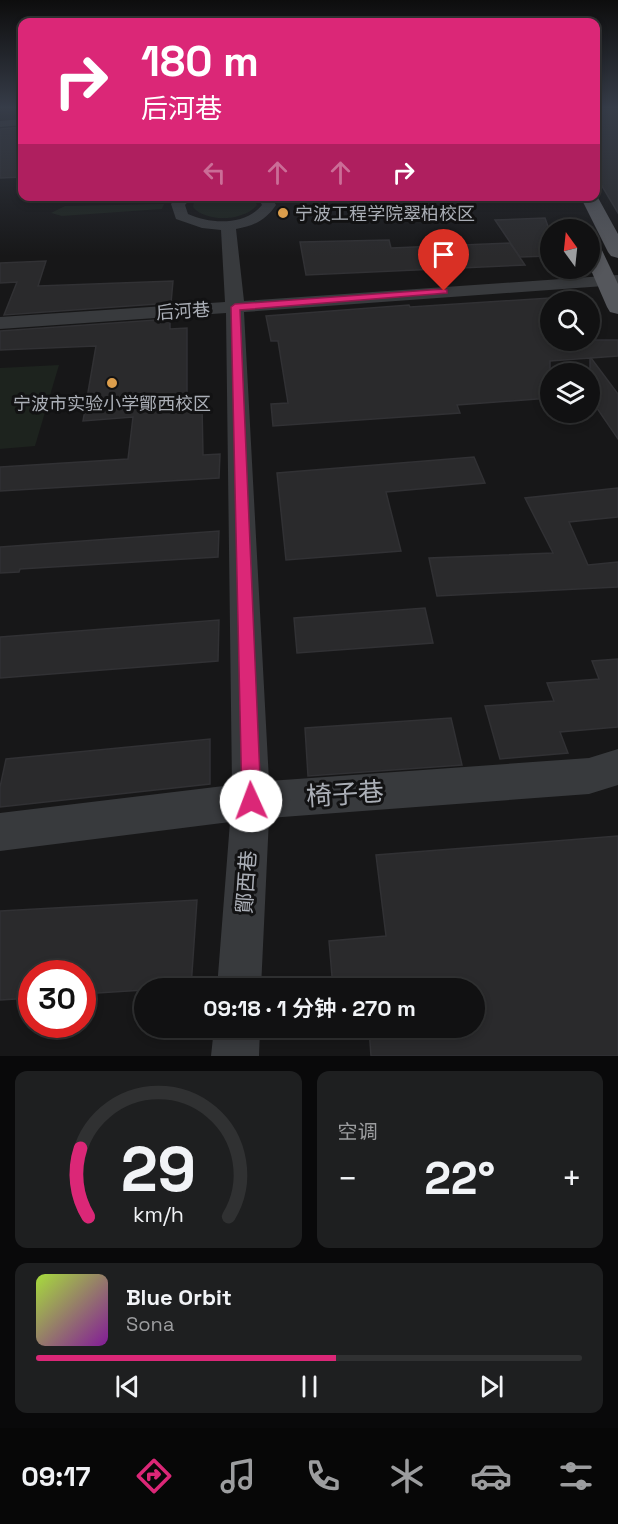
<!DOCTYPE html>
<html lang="zh">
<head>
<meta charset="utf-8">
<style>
  body { margin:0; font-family:"Space Grotesk","Noto Sans SC",sans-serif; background:#1e1f20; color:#f1f3f6; height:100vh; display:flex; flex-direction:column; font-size:22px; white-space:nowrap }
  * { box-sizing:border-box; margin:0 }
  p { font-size:20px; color:#9c9d9f }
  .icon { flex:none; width:33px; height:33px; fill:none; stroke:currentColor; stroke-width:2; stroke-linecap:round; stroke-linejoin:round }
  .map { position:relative; height:1056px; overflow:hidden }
  .panel { display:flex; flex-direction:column; gap:15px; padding:15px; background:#09090a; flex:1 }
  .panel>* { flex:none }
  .guide { position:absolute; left:18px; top:18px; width:582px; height:183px; border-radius:12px; box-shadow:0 3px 9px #0003,0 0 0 2px #303132; background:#db2777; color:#fff; overflow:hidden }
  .needle { width:39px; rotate:345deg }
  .tools { position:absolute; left:540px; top:219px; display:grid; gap:12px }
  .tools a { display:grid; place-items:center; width:60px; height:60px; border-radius:50%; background:#111112; box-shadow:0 3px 9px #0003,0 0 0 2px #303132; font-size:30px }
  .speed { position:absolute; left:18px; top:960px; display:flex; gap:12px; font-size:30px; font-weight:700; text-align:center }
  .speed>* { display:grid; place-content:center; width:78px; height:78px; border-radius:50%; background:#111112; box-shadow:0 3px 9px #0003,0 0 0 2px #303132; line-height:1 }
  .speed .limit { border:9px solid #d22; background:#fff; color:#111 }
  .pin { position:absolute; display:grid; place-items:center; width:51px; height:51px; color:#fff; margin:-62px -26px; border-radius:50% 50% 50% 0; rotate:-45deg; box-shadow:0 0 6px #0007 }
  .pin .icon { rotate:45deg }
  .me { position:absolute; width:66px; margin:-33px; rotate:358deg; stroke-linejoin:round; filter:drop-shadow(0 0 4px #0008) }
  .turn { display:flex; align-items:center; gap:21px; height:126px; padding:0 24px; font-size:27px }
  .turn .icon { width:78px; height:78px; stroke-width:2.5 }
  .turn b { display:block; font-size:42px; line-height:51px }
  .lanes { display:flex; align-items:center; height:57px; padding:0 24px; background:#0003; justify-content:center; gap:30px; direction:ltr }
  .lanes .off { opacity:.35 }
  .big { font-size:45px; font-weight:600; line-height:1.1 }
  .panel .widget { flex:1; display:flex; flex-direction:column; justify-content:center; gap:9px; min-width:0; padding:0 21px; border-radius:12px; background:#1e1f20 }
  .panel .dial { align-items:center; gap:0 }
  .dial svg { height:156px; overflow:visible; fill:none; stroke:#303132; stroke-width:7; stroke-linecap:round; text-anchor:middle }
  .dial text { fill:#f1f3f6; stroke:none }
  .song { display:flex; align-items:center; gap:18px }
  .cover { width:72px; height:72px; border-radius:9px; background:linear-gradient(135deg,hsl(80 70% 55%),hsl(290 70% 35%)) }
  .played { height:6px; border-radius:3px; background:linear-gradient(90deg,#db2777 55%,#303132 55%) }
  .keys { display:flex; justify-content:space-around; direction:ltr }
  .heat { display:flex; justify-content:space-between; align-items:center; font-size:33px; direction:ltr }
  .panel .tiles { flex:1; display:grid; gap:15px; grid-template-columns:1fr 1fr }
  .widget:last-child { grid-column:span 2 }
  .trip { position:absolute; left:134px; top:978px; width:351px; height:60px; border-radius:30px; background:#111112; box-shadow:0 3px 9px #0003,0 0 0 2px #303132; font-weight:600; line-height:60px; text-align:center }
  .tabs { display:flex; height:96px; justify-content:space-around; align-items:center; background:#070707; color:#9c9d9f }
  .tabs .icon { width:42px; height:42px }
  .tabs .active { color:#db2777 }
  .tabs b { font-size:27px; color:#f1f3f6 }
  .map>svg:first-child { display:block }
</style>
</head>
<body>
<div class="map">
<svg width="618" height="1056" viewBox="0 0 618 1056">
  <rect width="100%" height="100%" fill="#171718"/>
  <g fill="#1d231e">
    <path d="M200,196L253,197L257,205C244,221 206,223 193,207L194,201Z"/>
    <polygon points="164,204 162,209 62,216 51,213 65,206"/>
    <polygon points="59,365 35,446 0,449 0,368"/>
  </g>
  <g fill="#2a2a2c" stroke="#313134" stroke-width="1.5">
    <polygon points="596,110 618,110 618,213 596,176"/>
    <polygon points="22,127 22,177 0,178 0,129"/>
    <polygon points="545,218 550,232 550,256 520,257 495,220"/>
    <polygon points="389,240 391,248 510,243 525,265 306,275 300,242"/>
    <polygon points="46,261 38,286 173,281 171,303 4,315 17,282 0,283 0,263"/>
    <polygon points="550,298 550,340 618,340 618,356 591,358 618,394 618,439 590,398 590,358 550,361 550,398 457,405 460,413 273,426 271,404 288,403 278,341 271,341 266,316 409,305 410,307"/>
    <polygon points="170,319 170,329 187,328 187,407 202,405 203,455 220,454 219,478 0,491 0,467 128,459 133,417 83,421 96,346 0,350 0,331"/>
    <polygon points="474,457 485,483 386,492 401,551 286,560 277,473"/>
    <polygon points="618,488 618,517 569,522 588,565 618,562 618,587 437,596 429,558 553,553 525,498"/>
    <polygon points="219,531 218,557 20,569 19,572 0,573 0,547"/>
    <polygon points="425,608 433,643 297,653 294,618"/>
    <polygon points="219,620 218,661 0,678 0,637"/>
    <polygon points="618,659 618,727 560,732 568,753 500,759 485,706 554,701 547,683 599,679 592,661"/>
    <polygon points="451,718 462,765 308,776 305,728"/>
    <polygon points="210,739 210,784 0,807 0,787 6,759"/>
    <polygon points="618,836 618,1056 371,1056 369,1028 474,1028 474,988 333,988 329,941 386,936 376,855"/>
    <polygon points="197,900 191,987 82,994 82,974 32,974 32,998 0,1000 0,911"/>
  </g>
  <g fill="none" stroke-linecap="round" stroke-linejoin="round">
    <g fill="#383a3d" fill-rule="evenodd">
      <polygon points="22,119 22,125 0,127 0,121"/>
      <path d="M177,196H193L185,205L188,214C210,224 245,226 262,205L257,196H271L276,205C266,220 254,226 236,229L244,301L618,275V285L244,312L269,781L589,758L618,749V785L589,794L269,818L261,988H217L230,822L0,851V813L232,785L226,313L0,329V317L225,302L221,230L202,228L176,219L171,204Z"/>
      <polygon points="214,1028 260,1028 259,1056 211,1056"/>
    </g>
    <g fill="#55575c" fill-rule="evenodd">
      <polygon points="596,194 618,234 618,258 611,256 608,252 580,196 596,196"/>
      <polygon points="590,240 597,242 600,246 618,284 618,314 610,312 607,307 590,268"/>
    </g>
  </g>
  <linearGradient id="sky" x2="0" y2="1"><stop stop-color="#0d0d0d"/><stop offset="0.42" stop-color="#363c48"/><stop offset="1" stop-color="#363c48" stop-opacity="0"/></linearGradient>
  <rect width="618" height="256" fill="url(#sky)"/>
  <polygon fill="#db2777" stroke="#8e194d" stroke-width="1.5" points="444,289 447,290 447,293 240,310 261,801 258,808 251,811 244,808 242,801 231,307 235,304"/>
  <g fill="#dc9e4c" stroke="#121213" stroke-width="2">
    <circle cx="283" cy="213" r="6"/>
    <circle cx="112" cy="383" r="6"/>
  </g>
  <g text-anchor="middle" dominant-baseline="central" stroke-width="6" stroke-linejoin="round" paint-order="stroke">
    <g font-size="18" fill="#abafb7" stroke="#121213" text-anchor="start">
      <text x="295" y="213">宁波工程学院翠柏校区</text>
      <text x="112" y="403" text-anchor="middle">宁波市实验小学鄮西校区</text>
    </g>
    <g font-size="18" fill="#abafb7" stroke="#121213">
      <text transform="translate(183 311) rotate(-4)">后河巷</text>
    </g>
    <g font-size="21" fill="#abafb7" stroke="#121213">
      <text transform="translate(246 882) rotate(-86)">鄮西巷</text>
    </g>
    <g font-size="26" fill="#abafb7" stroke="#121213">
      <text transform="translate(345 794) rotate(-4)">椅子巷</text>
    </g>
  </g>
</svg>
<div class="tools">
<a><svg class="needle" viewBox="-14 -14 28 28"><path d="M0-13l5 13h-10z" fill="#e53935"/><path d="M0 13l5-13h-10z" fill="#9c9d9f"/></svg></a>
<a><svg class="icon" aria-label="search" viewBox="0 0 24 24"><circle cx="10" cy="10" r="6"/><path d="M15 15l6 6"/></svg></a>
<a><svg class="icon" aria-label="layers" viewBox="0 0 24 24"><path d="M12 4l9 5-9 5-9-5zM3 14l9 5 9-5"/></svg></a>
</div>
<div class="speed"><div class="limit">30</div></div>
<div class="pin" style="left:444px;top:291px;background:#d93025"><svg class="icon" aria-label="arrive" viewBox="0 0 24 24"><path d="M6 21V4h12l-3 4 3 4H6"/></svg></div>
<svg class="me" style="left:251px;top:801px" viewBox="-20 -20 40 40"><circle r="19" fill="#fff"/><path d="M0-13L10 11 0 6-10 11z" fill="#db2777"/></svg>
<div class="trip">09:18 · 1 分钟 · 270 m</div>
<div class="guide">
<div class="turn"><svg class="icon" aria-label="right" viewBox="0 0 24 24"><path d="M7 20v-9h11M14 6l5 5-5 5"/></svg><div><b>180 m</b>后河巷</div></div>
<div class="lanes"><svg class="icon off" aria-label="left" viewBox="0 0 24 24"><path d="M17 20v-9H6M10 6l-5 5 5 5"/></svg><svg class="icon off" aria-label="ahead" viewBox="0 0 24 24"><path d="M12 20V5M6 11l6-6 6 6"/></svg><svg class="icon off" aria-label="ahead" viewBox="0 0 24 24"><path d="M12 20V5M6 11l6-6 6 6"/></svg><svg class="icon" aria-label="right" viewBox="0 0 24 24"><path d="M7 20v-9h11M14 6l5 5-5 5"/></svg></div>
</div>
</div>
<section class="panel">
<div class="tiles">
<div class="widget dial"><svg viewBox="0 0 100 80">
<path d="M14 69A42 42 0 1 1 86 69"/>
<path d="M14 69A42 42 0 0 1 10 34" stroke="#db2777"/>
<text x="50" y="56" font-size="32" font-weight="700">29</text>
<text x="50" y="72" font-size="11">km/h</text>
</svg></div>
<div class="widget"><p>空调</p>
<div class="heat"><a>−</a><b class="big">22°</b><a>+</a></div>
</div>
<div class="widget">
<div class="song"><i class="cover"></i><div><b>Blue Orbit</b><p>Sona</p></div></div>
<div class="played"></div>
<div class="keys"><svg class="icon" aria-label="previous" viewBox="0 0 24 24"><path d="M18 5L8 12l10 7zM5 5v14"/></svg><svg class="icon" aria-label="pause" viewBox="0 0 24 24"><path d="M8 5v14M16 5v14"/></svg><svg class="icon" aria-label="next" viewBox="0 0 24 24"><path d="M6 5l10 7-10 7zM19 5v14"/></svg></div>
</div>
</div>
</section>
<nav class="tabs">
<b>09:17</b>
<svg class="icon active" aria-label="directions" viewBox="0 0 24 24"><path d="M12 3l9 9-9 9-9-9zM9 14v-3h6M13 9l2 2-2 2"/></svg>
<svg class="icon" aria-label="music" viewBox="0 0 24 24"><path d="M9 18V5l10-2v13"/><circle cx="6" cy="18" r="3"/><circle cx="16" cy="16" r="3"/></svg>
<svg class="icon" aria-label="phone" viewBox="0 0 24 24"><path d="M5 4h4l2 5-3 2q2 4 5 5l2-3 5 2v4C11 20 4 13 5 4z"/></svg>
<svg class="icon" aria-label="climate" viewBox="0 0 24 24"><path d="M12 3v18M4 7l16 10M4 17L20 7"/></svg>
<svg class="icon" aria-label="car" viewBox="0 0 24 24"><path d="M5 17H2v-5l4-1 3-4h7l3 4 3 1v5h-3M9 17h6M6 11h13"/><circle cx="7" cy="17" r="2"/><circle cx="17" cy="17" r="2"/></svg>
<svg class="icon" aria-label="filters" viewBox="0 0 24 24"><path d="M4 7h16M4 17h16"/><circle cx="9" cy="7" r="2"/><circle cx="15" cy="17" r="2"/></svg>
</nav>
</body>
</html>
